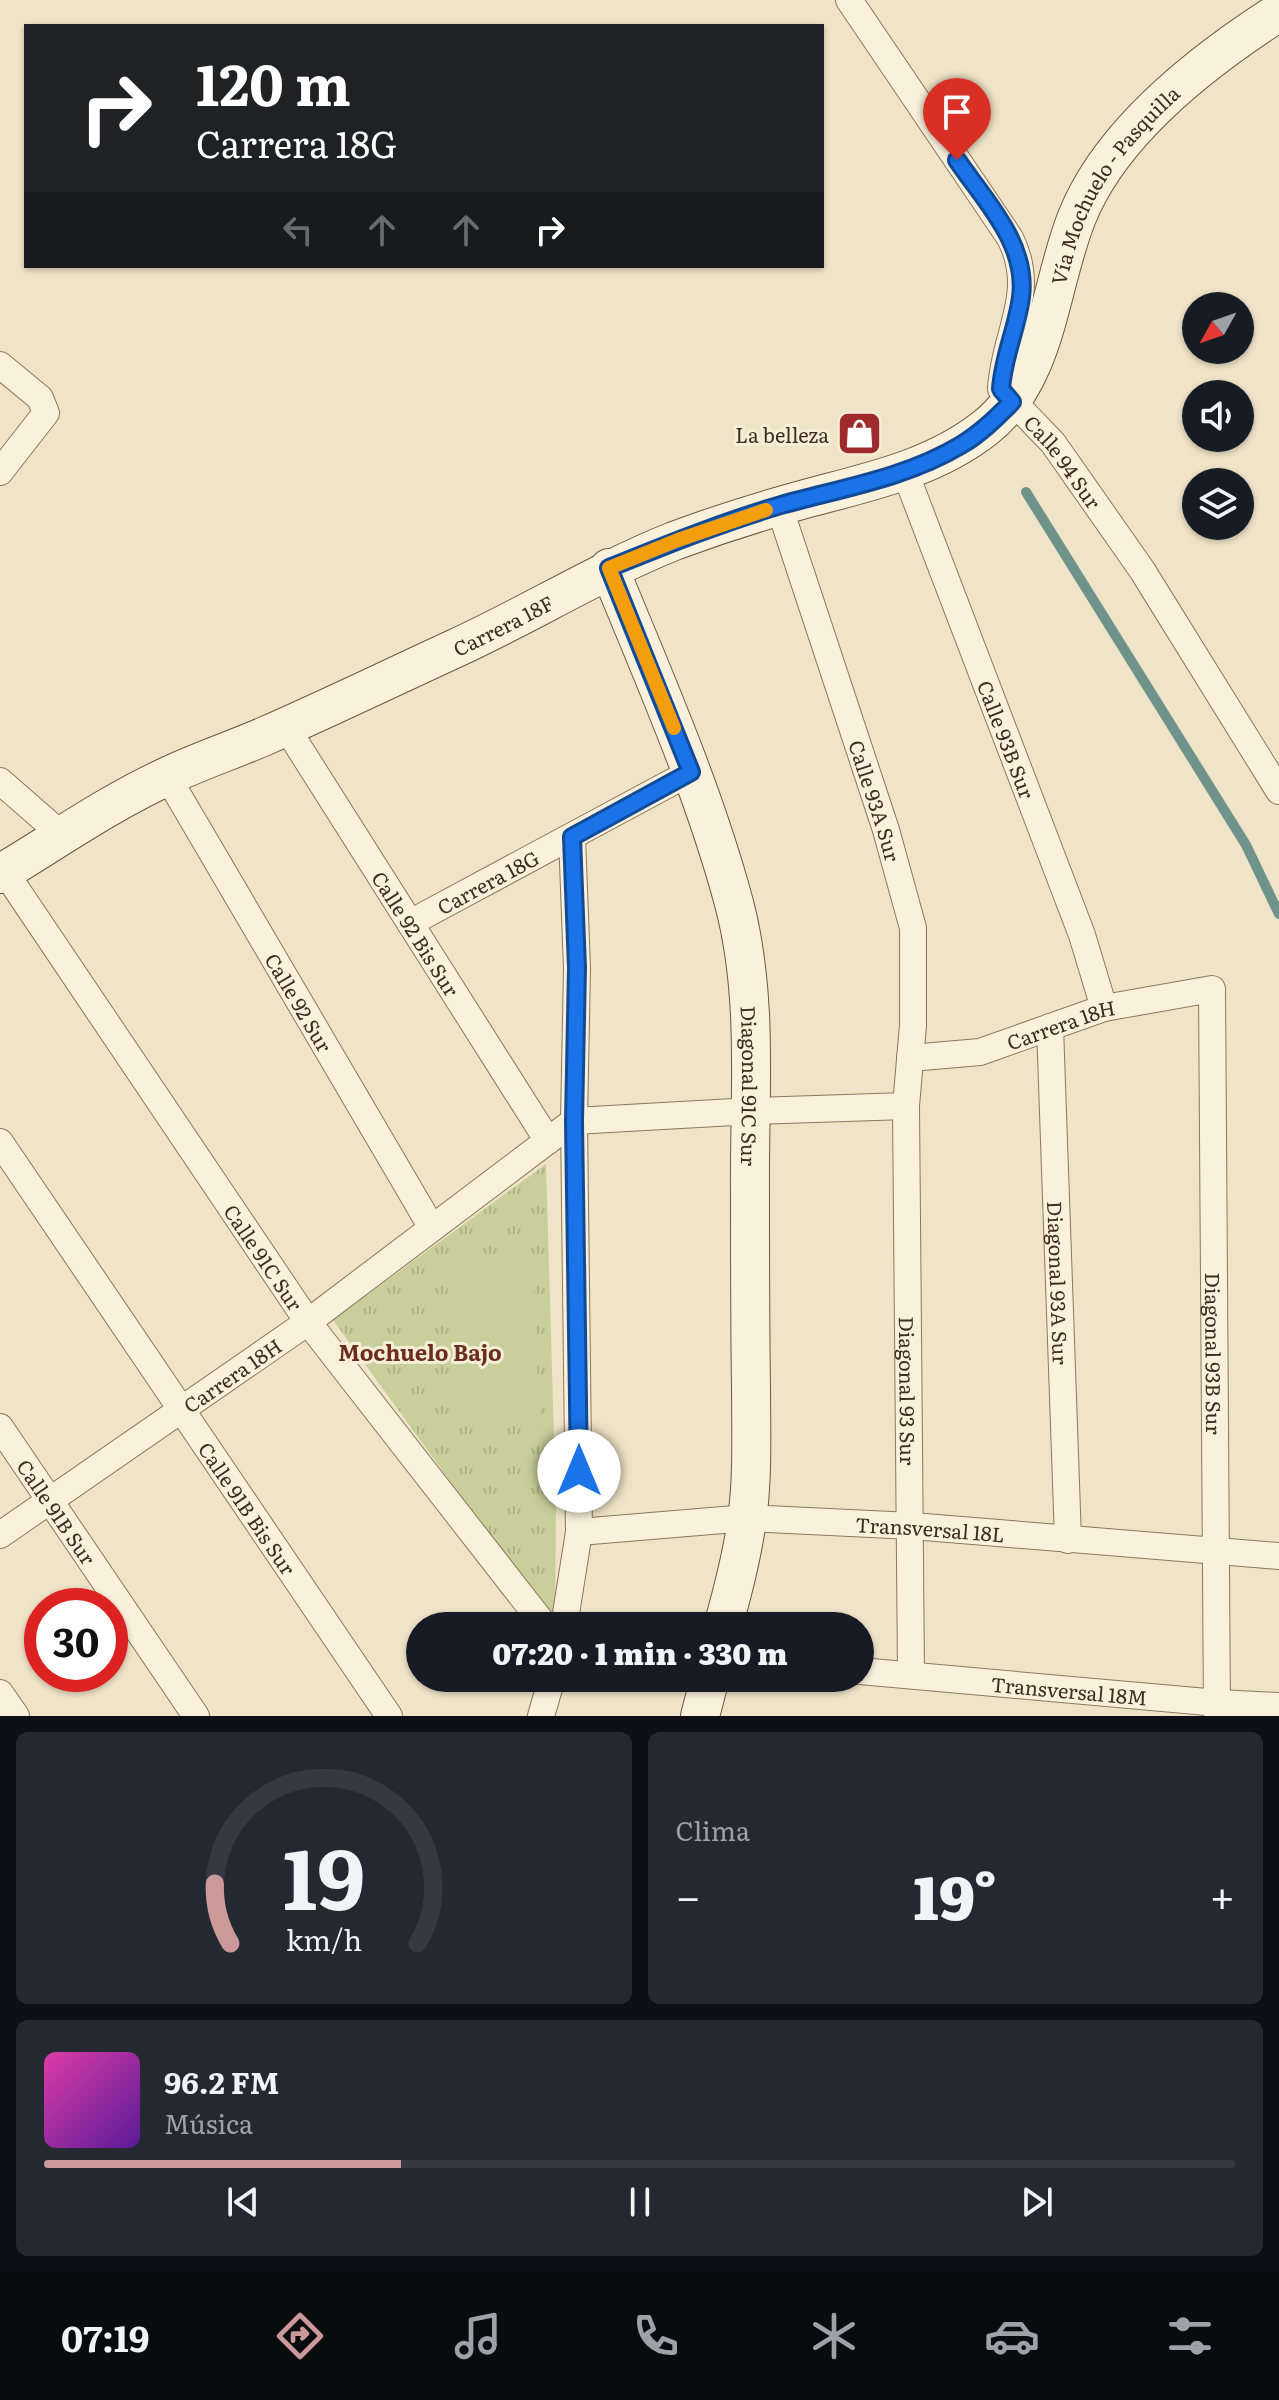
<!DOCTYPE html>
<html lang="es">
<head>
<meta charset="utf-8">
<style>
  body { margin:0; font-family:Literata,serif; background:#242831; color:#f1f3f6; height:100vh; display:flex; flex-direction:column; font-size:30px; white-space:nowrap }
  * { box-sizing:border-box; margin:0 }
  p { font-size:26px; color:#9ea1a6 }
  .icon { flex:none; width:44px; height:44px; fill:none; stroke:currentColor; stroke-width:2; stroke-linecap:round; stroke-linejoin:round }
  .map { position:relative; height:1716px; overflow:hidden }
  .drawer { display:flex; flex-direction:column; gap:16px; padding:16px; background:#0d0f14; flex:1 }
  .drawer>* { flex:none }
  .banner { position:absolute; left:24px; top:24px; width:800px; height:244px; border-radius:0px; box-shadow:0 2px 6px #0004; background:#202124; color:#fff; overflow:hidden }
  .needle { width:52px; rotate:230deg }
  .tools { position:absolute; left:1182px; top:292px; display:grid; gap:16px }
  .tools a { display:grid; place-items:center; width:72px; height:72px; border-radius:50%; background:#171b24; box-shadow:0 2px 6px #0004; font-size:40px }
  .speed { position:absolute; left:24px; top:1588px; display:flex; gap:16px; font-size:40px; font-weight:700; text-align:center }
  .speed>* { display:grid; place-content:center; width:104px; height:104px; border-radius:50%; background:#171b24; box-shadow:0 2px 6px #0004; line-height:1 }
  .speed .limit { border:12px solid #d22; background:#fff; color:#111 }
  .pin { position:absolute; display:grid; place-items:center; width:68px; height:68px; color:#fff; margin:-82px -34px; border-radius:50% 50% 50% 0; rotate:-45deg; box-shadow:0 0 8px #0007 }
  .pin .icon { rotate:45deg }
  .me { position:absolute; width:88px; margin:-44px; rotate:0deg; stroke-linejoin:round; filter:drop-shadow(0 0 6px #0008) }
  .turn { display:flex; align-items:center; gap:28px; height:168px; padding:0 40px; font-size:36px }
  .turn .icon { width:104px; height:104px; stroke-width:2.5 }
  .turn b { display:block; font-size:56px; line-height:68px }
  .lanes { display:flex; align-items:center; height:76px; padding:0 40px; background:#0003; justify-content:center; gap:40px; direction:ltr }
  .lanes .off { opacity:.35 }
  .big { font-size:60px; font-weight:800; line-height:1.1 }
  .drawer .tile { flex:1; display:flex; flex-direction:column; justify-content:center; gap:12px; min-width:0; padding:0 28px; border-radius:12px; background:#242831 }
  .drawer .dial { align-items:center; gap:0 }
  .dial svg { height:208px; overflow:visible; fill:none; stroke:#363941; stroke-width:7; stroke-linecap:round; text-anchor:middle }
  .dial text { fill:#f1f3f6; stroke:none }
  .song { display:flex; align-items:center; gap:24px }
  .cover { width:96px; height:96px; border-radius:12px; background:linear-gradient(135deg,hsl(320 70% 55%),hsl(270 70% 35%)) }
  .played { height:8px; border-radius:4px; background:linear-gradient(90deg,#cc999b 30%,#363941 30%) }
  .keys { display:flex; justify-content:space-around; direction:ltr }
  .heat { display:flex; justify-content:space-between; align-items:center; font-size:44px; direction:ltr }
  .drawer .tiles { flex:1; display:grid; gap:16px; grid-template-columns:1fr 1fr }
  .tile:last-child { grid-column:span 2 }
  .trip { position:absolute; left:406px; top:1612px; width:468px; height:80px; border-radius:40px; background:#171b24; box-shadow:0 2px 6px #0004; font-weight:800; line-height:80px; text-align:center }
  .tab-bar { display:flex; height:128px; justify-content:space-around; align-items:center; background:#090b0e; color:#9ea1a6 }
  .tab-bar .icon { width:56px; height:56px }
  .tab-bar .on { color:#cc999b }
  .tab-bar b { font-size:36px; color:#f1f3f6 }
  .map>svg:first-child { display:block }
</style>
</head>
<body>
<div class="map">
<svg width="1279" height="1716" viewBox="0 0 1279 1716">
  <defs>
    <pattern id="grass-tufts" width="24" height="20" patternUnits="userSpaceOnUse" patternTransform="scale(2)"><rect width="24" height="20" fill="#c9cf9b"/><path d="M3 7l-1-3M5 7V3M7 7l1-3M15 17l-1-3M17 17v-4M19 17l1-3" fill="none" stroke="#aeb285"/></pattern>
  </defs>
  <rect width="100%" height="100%" fill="#f0e4c8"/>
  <polygon fill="url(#grass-tufts)" points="546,1164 556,1506 555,1626 333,1320"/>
  <polygon fill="#c9cf9b" points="532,1254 540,1423 455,1427 446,1257"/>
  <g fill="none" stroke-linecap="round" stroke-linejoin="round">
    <polyline stroke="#6f938a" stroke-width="10" points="1026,492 1246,845 1279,914"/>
    <defs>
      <g id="street">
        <path id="s1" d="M849,0L1010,238C1038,293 1004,333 1001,389L1053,443L1142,570L1279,791"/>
        <polyline points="0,365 40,398 46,413 0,472"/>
        <path id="s2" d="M905,472L1082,935L1104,1008"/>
        <path id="s3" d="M779,506L886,830L913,928V1025L906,1106L911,1674"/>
        <path id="s4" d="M286,727L548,1141"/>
        <path id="s5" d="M167,776L432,1228"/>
        <polyline points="0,781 63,836"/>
        <path id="s6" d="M5,872L308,1322L545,1626"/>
        <path id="s7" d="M410,923L691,772"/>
        <path id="s8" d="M1050,1027L1068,1540"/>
        <path id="s9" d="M910,1058L980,1052L1104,1008L1212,989L1217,1716"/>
        <path id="s10" d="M0,1142L389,1716"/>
        <path id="s11" d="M0,1427L196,1716"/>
        <path id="s12" d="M579,1532L747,1518L912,1526L1279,1556"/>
        <path id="s13" d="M0,1535L308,1322L574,1121L752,1111L906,1106"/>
        <polyline points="564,1626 579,1532 574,1121 577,968 572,837"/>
        <path id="s14" d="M860,1671L1218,1703L1279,1706"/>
        <polyline points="0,1693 16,1716"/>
        <polyline points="541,1716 552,1678"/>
      </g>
      <g id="secondary">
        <path id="s15" d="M609,568C654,678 703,788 734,903C759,998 749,1095 750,1192C750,1257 750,1322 751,1386C751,1430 753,1476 747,1520C742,1556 733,1591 723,1626"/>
        <path id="s16" d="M0,874C55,841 109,803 168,776C199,761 233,750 265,736C329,708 393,677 456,648C530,614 599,571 674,541C717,525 761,511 805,499C868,482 933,469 985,428C1048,379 1049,286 1077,217C1111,132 1204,60 1279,12"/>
        <polyline points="700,1716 710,1678"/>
      </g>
    </defs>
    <use href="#street" stroke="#8d765c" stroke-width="28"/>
    <use href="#secondary" stroke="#6f573f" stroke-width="40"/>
    <use href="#street" stroke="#faf1dc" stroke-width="26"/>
    <use href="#secondary" stroke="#faf1dc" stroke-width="38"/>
  </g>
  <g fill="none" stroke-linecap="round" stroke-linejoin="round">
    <defs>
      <path id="route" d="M579,1471L574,1121L577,968L572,837L691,772L609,568C666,545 723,522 781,505C842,488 906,478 961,445C980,434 996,418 1012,402L1001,389C1003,357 1017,328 1021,297C1028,244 985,201 957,160"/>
    </defs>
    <use href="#route" stroke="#114b97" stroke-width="20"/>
    <use href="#route" stroke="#1a73e8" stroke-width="14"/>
    <polyline stroke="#f59e0b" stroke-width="14" points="674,728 609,568 678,540 766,510"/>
  </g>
  <defs>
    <symbol id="shop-square" viewBox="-11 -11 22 22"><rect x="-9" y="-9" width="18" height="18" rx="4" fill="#9e2a2b" stroke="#f7eed8"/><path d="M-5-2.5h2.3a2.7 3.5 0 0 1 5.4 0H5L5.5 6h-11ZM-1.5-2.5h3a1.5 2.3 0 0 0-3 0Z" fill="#fff"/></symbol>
  </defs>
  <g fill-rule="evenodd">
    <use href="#shop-square" x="834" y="408" width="51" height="51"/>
  </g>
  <g text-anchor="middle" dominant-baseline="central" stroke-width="6" stroke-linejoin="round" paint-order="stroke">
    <g font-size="20" fill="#3d2e20" stroke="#f7eed8">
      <text stroke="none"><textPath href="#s16" startOffset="1366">Vía Mochuelo - Pasquilla</textPath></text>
      <text stroke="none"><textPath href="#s1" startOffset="538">Calle 94 Sur</textPath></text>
      <text stroke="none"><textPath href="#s16" startOffset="562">Carrera 18F</textPath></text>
      <text stroke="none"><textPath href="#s2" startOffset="286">Calle 93B Sur</textPath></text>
      <text stroke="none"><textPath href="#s3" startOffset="310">Calle 93A Sur</textPath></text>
      <text stroke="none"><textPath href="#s7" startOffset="88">Carrera 18G</textPath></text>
      <text stroke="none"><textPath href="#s4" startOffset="244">Calle 92 Bis Sur</textPath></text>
      <text stroke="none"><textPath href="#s5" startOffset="262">Calle 92 Sur</textPath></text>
      <text stroke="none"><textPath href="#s9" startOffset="156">Carrera 18H</textPath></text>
      <text stroke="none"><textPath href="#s15" startOffset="542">Diagonal 91C Sur</textPath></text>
      <text stroke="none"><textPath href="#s6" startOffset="464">Calle 91C Sur</textPath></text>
      <text stroke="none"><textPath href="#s8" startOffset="256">Diagonal 93A Sur</textPath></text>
      <text stroke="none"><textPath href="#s9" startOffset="676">Diagonal 93B Sur</textPath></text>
      <text stroke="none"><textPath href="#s13" startOffset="282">Carrera 18H</textPath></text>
      <text stroke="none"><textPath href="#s3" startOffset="906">Diagonal 93 Sur</textPath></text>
      <text stroke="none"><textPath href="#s10" startOffset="442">Calle 91B Bis Sur</textPath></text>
      <text stroke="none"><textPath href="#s11" startOffset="102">Calle 91B Sur</textPath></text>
      <text stroke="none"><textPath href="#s12" startOffset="352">Transversal 18L</textPath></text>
      <text stroke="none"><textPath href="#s14" startOffset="210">Transversal 18M</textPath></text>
    </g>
    <g font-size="20" fill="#3d2e20" stroke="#f7eed8" text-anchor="end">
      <text x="829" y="434">La belleza</text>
    </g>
    <g font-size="22" font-weight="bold" fill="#6b2e1e" stroke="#f7eed8">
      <text x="420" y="1351">Mochuelo Bajo</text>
    </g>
  </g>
</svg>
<div class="tools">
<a><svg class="needle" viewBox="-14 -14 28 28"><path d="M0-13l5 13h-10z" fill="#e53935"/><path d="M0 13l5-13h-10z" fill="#9ea1a6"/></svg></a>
<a><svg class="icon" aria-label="sound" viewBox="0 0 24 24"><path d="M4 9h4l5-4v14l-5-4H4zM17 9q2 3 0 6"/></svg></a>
<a><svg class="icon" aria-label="layers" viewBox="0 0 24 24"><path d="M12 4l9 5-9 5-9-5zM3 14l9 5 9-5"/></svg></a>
</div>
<div class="speed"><div class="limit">30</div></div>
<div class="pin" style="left:957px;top:160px;background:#d93025"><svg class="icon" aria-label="arrive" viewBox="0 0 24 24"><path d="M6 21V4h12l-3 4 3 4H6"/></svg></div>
<svg class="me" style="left:579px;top:1471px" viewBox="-20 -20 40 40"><circle r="19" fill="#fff"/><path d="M0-13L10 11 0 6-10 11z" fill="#1a73e8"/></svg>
<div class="trip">07:20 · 1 min · 330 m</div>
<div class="banner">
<div class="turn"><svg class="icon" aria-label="right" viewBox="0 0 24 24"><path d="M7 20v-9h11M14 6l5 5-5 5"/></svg><div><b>120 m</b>Carrera 18G</div></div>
<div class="lanes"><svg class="icon off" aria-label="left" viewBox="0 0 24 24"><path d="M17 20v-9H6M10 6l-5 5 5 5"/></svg><svg class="icon off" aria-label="ahead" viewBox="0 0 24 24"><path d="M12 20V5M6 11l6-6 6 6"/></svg><svg class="icon off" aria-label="ahead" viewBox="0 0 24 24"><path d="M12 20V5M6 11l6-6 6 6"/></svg><svg class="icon" aria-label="right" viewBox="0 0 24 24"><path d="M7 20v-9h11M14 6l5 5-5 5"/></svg></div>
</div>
</div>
<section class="drawer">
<div class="tiles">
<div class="tile dial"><svg viewBox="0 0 100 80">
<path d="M14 69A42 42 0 1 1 86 69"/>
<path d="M14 69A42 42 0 0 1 8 46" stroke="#cc999b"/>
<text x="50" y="56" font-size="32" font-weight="700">19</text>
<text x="50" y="72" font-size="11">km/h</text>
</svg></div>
<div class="tile"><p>Clima</p>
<div class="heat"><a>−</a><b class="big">19°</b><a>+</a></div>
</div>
<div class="tile">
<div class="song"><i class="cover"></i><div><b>96.2 FM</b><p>Música</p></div></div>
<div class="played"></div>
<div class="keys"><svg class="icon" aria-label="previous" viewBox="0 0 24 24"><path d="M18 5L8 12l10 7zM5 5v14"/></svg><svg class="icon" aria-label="pause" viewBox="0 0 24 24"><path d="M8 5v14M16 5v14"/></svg><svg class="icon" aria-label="next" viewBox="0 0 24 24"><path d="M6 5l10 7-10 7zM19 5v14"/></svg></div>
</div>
</div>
</section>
<nav class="tab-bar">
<b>07:19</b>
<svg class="icon on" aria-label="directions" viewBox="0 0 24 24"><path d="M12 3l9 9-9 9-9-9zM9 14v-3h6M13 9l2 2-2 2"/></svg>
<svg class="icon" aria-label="music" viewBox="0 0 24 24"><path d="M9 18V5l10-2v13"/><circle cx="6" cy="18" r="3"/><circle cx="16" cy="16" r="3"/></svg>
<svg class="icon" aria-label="phone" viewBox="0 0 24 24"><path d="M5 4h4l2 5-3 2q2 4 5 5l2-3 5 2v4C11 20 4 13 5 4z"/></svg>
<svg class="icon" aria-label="climate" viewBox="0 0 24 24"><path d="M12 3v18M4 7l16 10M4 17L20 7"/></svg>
<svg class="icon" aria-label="car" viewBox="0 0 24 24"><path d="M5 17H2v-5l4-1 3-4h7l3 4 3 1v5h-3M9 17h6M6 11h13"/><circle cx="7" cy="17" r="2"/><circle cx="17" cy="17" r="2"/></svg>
<svg class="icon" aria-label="filters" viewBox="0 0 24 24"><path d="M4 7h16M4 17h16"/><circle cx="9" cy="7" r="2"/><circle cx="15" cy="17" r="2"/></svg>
</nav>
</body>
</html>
